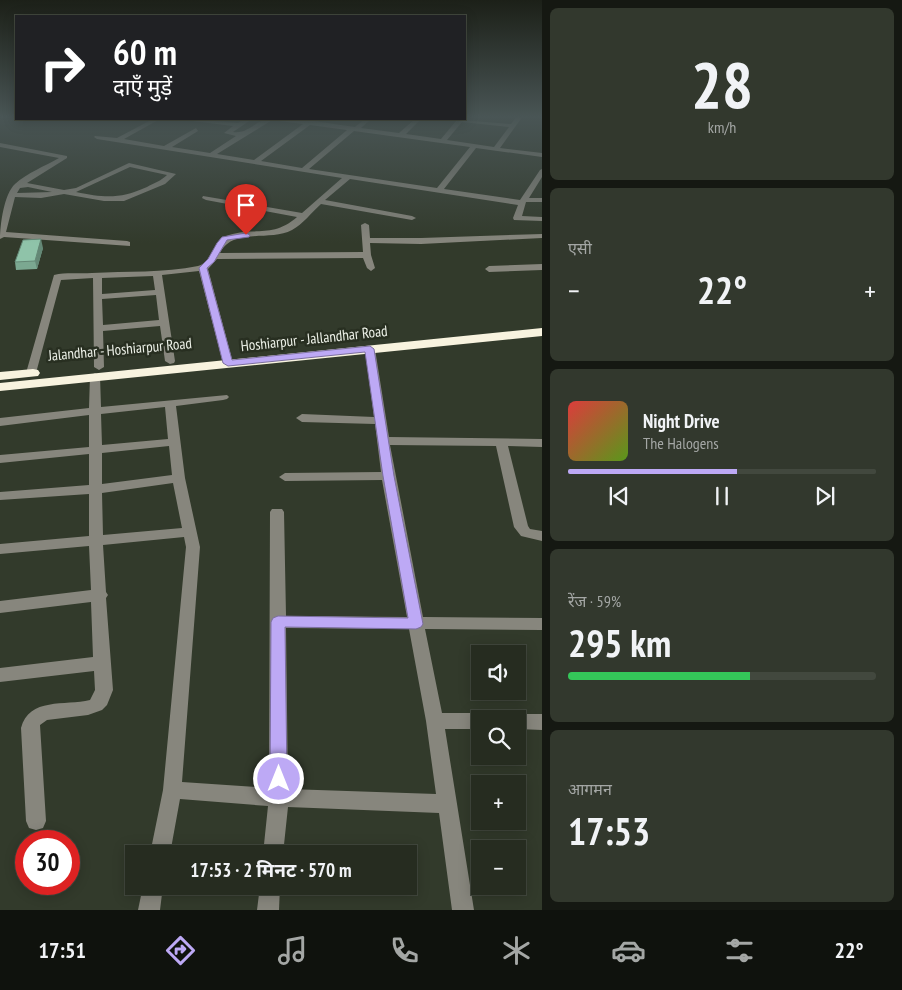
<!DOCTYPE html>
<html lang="hi">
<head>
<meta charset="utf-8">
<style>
  body { margin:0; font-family:"PT Sans Narrow","Noto Sans Devanagari",sans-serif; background:#32382d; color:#f1f3f6; height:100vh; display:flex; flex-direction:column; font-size:19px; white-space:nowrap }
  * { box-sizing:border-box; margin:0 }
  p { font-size:16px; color:#a4a7a5 }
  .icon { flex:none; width:28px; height:28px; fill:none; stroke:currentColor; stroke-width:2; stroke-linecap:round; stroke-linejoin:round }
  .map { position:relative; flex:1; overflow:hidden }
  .sheet { display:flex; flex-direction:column; gap:8px; padding:8px; background:#151812; width:360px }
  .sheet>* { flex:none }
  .top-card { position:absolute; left:15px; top:15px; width:451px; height:105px; border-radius:0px; box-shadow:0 2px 12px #0003,0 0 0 1px #42483e; background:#202124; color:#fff; overflow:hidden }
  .tools { position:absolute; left:471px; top:645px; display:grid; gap:10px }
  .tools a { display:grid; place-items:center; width:55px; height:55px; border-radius:0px; background:#262c20; box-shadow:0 2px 12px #0003,0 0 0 1px #42483e; font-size:25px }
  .speed { position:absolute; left:15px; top:830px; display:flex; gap:10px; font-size:25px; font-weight:700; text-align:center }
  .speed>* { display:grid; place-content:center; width:65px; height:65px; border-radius:50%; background:#262c20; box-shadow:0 2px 12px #0003,0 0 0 1px #42483e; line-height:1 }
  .speed .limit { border:8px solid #d22; background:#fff; color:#111 }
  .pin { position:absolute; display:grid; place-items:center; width:42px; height:42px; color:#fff; margin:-51px -21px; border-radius:50% 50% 50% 0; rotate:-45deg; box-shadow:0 0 5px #0007 }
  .pin .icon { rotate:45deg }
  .me { position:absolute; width:55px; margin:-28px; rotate:0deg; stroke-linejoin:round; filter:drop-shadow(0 0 4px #0008) }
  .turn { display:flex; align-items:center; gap:18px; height:105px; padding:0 15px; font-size:22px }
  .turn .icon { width:65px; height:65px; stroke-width:2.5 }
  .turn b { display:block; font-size:35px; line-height:42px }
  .big { font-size:38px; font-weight:700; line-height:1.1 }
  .sheet .widget { flex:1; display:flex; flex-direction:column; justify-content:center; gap:8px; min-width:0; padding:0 18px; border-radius:8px; background:#32382d }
  .sheet .dial { align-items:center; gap:0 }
  .dial b { font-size:65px; line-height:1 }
  .song { display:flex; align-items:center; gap:15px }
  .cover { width:60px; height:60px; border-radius:8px; background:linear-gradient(135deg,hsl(0 70% 55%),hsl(90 70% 35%)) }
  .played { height:5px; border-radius:2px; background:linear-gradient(90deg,#bda9f5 55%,#42483e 55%) }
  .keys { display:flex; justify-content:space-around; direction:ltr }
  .heat { display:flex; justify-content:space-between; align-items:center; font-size:28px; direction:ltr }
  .charge { height:8px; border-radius:4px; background:linear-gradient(90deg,#34c759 59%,#42483e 0) }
  .trip { position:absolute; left:125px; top:845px; width:292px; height:50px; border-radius:0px; background:#262c20; box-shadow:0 2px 12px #0003,0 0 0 1px #42483e; font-weight:700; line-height:50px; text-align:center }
  .menu { display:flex; height:80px; justify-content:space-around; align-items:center; background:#0f120d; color:#a4a7a5 }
  .menu .icon { width:35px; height:35px }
  .menu .on { color:#bda9f5 }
  .menu b { font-size:22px; color:#f1f3f6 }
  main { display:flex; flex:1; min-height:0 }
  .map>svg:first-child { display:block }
</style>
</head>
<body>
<main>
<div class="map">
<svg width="542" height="910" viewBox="0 0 542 910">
  <rect width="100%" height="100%" fill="#323a2b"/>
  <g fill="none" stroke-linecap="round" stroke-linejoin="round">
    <g fill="#87867d" fill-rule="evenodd">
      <path d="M517,116H523L500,148L542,153V157L476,148L444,189L520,200L540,170L542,169V177L529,198H542V202H526L522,216L542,217V221L514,220L513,218L518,205L350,179L325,200L412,216L416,218L412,220L321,204C311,213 303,224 292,230C269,242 233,227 220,253L363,252L361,225L365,223L369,225L370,238H421L542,234V238L421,244L370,243L371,255L375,268L371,271L367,268L363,258L217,259L208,269L233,363L228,366L223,363L199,271L162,275L175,361L174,363L170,364L165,361L160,326L103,331L104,367L99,370L94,367L93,278L61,280L36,373L31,376L26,373L54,275C66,272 79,274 92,273C126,271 164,273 198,266C213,262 213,239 229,235C256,227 273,238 297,217L206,200L202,198L203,196L302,213L342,178L97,139L94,137L95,136L117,138L153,119H160L124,139L164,146L196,128L198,131L172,147L210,153L236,136L224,133L233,126L193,121L190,119L238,123L245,119H252L233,132C249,134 255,120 269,119C297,116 327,124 355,127L365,119H371L361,128L399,133L415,119H421L406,134L441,139L456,121L449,119L511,124ZM272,120L303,124L254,160L217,154ZM462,122L509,127L494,147L447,140ZM310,125L347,130L302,168L261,161ZM354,131L470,147L437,188L309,169ZM153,276L155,290L102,294V278ZM156,295L159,320L103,325L102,299Z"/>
      <path d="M0,143L67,156V158L27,183L64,190L76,188L129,163L176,174L165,184L124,201H104L64,194L41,198L15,197L6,232L127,241L130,242V246L4,237L0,239C0,225 4,194 15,184C27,173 45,166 59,158L0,147ZM130,167L167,175C161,181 154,183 147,187C120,199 105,198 76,192ZM28,187L52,192L17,193L20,188Z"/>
      <polygon points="542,264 542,270 489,272 485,269 489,266"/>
      <path d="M370,346L375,349L389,437L542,439V447L508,446L528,526L530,529L542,531V541L521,536L514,527L496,446L390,445L423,617L542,618V630L425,629L442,713H480L486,716L488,719H480V729H445L474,910H452L439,813L288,807L283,854H263L268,806L180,799L170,854H150L163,790L186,547L184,537L103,545L106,592L108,595L106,598L113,690L107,705L102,710L88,715L47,720L40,725L46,821L43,828L36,830L29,828L26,821L21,728C29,697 65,706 90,700L95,690L94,671L0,682V668L93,657L91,602L0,613V601L91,590L89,546L0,554V544L89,536V494L0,500V492L89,485V454L0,463V455L89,447V415L0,426V418L89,408L90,376L95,373L100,376L101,407L227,395L229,397L227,399L223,400L176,406L185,478L200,547L182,782L269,788L270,512L272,509H282L284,512L286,616L407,617L382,480L285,481L279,477L285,473L381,472L375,424L302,422L296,418L302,414L374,417L365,349ZM165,407L168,439L102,445L101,414ZM169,446L172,475L102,484V453ZM173,483L182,528L103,535L102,493ZM286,628L409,629L426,721L436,794L288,789Z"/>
      <polygon points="518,714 542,714 542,730 518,729 518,719 511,719"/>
      <polygon points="143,886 163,886 160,910 138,910"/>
      <polygon points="260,886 280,886 279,910 257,910"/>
    </g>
    <g fill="#f8f3df" fill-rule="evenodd">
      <polygon points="542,328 542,336 0,391 0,383"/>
      <polygon points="33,369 38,370 40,373 38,376 0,380 0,372"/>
    </g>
  </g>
  <polygon fill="#7ba891" points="43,248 37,269 16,270 15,262"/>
  <polygon fill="#648876" points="41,239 43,248 37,269 35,261"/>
  <polygon fill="#8fc3a9" stroke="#648876" points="41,239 35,261 15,262 23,240"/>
  <linearGradient id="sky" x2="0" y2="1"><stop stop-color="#1c2018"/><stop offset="0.48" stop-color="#495555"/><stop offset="1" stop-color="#495555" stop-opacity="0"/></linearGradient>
  <rect width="542" height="243" fill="url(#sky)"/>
  <polygon fill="#bda9f5" stroke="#7b6e9f" points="246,233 250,235 249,237 227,240 214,262 207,268 232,360 370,346 374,349 394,476 423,624 421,627 416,629 285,627 287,779 285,784 279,787 273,784 270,779 271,622 273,618 278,616 408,618 383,476 365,352 228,366 223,363 199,268 208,259 217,243 222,237"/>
  <g text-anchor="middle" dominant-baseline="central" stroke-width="5" stroke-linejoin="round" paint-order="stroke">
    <g font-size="15" fill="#ecf0e7" stroke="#282f21">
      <text transform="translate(314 338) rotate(-6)">Hoshiarpur - Jallandhar Road</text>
      <text transform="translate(120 349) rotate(-5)">Jalandhar - Hoshiarpur Road</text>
    </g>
  </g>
</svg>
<div class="tools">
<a><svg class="icon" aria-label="sound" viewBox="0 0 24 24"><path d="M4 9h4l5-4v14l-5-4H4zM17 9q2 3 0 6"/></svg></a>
<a><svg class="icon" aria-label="search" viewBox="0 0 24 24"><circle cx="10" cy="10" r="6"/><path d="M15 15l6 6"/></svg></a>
<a>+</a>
<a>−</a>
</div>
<div class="speed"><div class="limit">30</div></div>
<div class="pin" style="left:246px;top:235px;background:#d93025"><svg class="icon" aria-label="arrive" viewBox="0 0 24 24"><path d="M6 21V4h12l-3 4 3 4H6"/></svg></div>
<svg class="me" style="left:279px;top:779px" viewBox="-20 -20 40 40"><circle r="17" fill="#bda9f5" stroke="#fff" stroke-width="3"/><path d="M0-11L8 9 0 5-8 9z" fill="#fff"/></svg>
<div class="trip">17:53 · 2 मिनट · 570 m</div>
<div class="top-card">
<div class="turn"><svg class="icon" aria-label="right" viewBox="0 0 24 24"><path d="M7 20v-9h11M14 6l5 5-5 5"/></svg><div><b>60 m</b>दाएँ मुड़ें</div></div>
</div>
</div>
<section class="sheet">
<div class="widget dial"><b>28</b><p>km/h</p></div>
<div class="widget"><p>एसी</p>
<div class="heat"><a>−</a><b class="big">22°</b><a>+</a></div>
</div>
<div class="widget">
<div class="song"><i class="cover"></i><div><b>Night Drive</b><p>The Halogens</p></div></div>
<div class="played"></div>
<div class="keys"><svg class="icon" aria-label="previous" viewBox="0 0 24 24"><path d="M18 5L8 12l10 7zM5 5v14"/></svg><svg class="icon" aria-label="pause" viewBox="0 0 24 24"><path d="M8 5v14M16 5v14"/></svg><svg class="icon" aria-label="next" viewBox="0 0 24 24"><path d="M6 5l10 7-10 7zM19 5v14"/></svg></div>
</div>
<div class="widget"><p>रेंज · 59%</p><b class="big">295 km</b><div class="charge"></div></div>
<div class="widget"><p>आगमन</p><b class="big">17:53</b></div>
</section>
</main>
<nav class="menu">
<b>17:51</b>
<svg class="icon on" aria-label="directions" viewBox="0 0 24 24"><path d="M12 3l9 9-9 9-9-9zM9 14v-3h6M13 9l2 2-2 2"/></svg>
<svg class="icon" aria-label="music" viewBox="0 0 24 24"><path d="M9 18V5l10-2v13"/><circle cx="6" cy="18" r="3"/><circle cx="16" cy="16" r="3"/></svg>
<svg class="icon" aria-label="phone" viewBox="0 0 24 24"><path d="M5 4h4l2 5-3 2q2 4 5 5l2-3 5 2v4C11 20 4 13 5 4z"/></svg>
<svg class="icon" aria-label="climate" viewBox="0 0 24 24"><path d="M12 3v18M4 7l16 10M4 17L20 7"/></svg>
<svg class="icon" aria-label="car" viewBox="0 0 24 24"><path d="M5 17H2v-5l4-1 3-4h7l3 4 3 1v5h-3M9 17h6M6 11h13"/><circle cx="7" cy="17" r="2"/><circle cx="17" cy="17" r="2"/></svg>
<svg class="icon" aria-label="filters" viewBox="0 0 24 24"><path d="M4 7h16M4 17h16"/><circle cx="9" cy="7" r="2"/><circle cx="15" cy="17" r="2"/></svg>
<b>22°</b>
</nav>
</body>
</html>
